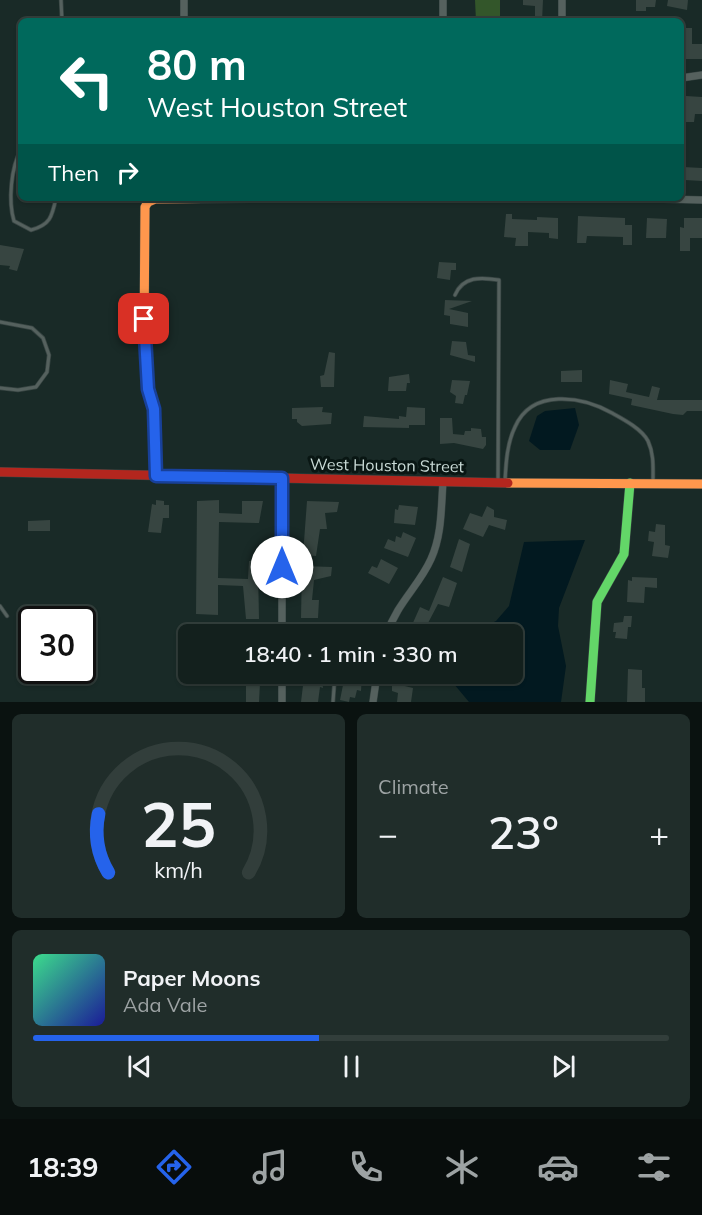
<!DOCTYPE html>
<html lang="en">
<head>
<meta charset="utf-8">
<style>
  body { margin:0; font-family:Mulish,sans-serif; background:#202d2a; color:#f1f3f6; height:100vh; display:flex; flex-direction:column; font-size:22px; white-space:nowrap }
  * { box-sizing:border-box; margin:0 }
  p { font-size:20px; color:#9da3a4 }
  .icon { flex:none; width:33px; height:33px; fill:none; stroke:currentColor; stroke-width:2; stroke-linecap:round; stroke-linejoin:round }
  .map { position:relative; height:702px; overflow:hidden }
  .panel { display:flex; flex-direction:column; gap:12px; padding:12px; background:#0a1210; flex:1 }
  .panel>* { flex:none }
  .top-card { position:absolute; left:18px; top:18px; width:666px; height:183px; border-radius:9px; box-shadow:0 2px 4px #0004,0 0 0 2px #323e3b; background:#00695c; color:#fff; overflow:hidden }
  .speed { position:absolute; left:18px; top:606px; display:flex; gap:12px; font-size:30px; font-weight:700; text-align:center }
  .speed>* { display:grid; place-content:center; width:78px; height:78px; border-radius:50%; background:#13201d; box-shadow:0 2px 4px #0004,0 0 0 2px #323e3b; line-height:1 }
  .speed .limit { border:3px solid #111; border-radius:9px; background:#fff; color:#111 }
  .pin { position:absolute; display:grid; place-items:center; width:51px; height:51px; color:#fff; margin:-26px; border-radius:12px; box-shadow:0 3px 9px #0006 }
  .me { position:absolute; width:66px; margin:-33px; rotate:0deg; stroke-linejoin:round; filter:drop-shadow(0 0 4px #0008) }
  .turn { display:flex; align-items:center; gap:21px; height:126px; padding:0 30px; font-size:27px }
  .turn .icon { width:78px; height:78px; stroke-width:2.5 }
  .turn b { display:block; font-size:42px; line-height:51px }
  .then { display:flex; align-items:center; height:57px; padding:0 30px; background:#0003; gap:12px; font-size:22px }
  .big { font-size:45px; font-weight:600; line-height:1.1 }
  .panel .card { flex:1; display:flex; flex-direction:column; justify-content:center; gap:9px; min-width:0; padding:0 21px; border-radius:9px; background:#202d2a }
  .panel .dial { align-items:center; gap:0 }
  .dial svg { height:156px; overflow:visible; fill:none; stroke:#323e3b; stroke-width:7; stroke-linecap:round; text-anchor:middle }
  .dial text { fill:#f1f3f6; stroke:none }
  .song { display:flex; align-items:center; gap:18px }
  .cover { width:72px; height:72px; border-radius:9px; background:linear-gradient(135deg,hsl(150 70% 55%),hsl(240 70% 35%)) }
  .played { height:6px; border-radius:3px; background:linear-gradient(90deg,#2563eb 45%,#323e3b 45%) }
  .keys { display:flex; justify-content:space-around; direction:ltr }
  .heat { display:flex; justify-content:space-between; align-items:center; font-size:33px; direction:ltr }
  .panel .tiles { flex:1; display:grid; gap:12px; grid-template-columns:1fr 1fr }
  .card:last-child { grid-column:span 2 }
  .trip { position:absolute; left:178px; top:624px; width:345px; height:60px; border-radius:9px; background:#13201d; box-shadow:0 2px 4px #0004,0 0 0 2px #323e3b; font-weight:600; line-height:60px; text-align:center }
  .dock { display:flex; height:96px; justify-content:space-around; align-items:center; background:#080d0c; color:#9da3a4 }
  .dock .icon { width:42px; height:42px }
  .dock .current { color:#2563eb }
  .dock b { font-size:27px; color:#f1f3f6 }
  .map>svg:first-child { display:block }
</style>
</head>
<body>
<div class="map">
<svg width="702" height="702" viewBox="0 0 702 702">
  <rect width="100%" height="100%" fill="#192a27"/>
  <polygon fill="#33562a" points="475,0 500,0 500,21 476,21"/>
  <g fill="#021920">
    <polygon points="575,408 579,425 570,450 540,450 529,441 537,416 545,411"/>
    <polygon points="585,540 559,608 558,626 566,666 561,702 469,702 454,684 451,674 513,674 513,634 468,634 496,621 509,606 524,542"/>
  </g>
  <g fill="#374541">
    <polygon points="523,0 543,0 542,21 535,21 535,6 523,5"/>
    <polygon points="636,0 656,0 655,7 646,7 646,11 636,11"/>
    <polygon points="668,0 688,0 687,10 667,6"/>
    <polygon points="684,28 692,28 692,44 702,44 702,59 685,59"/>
    <polygon points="686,96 702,97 702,114 695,114 694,122 685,122"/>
    <polygon points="683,167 702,168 702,181 685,180 685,177 682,176"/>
    <polygon points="506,214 512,214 512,219 537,220 537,217 558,218 558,239 549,238 549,233 528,232 528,246 515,246 516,238 504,237"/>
    <polygon points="578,216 625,218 625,225 632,225 632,245 623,245 623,237 587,236 586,243 577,243"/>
    <polygon points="647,218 667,219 666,238 646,238"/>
    <polygon points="684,218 702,218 702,238 690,238 690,251 680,251 680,227 684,228"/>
    <polygon points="0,245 24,249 17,271 9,269 10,266 0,265"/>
    <polygon points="439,262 456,263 456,270 451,270 450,280 437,278"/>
    <polygon points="445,300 472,301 449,309 468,313 468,327 450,324 450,316 444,315"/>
    <polygon points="452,341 466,342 468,355 475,356 475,362 450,355"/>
    <polygon points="329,352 335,353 334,387 321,387 320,376 324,375"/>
    <polygon points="582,370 582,382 561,382 561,371"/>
    <polygon points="409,374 410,383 407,383 406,391 388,391 389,377"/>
    <polygon points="452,380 470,381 467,395 465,395 463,404 455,403 456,396 450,392"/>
    <polygon points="610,380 628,384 626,392 649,397 652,386 660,388 657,400 702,400 702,411 687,411 683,415 673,414 631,405 632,399 609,394"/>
    <polygon points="323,407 322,412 332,413 331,424 302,426 297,422 297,419 292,419 292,408"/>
    <polygon points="407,407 425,408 425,425 409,425 409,428 363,427 364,416 399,419 399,416 406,417"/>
    <polygon points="440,418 452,418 453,434 464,435 465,431 471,431 471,428 481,429 482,437 486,437 486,445 483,449 454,443 440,444"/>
    <polygon points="156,500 164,501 164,505 169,505 169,518 163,518 161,533 148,532 152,504 156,505"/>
    <polygon points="219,500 219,513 242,514 242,501 263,501 259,523 219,522 218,578 248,579 249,561 264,561 263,571 258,569 259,619 246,619 243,586 218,585 218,615 196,614 197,501"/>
    <polygon points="307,501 339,502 337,512 325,513 327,529 320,529 316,556 303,555"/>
    <polygon points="399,505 418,507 415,525 394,523 395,509 398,510"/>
    <polygon points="487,506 494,510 494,517 507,520 505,530 489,525 483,537 463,529 470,513 482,517"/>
    <polygon points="50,520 50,531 28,531 28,521"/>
    <polygon points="656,524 665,525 665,545 670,546 668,558 652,556 654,542 648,541 649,531 655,532"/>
    <polygon points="403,532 416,538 408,557 384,548 388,539 395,542 396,536 401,538"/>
    <polygon points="459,539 470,544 462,572 450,567"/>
    <polygon points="381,559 398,568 389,584 368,573 372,566 377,568"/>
    <polygon points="302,566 332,567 331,576 314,580 312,600 319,600 318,618 301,618"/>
    <polygon points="443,577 457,583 449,607 438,604 428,623 435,626 429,634 408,634 420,607 429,611"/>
    <polygon points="632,577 657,578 657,588 645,587 644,603 627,602 628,580 632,581"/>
    <polygon points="624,616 632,616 631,627 628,627 627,639 615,638 616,632 613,632 614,623 623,622"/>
    <polygon points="628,669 642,670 642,688 645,688 645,702 627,702"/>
    <polygon points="349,674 362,674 361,691 357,690 355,698 350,697 349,702 340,700 344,680 347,681"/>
    <polygon points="304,677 322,678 323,688 320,687 318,702 301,702"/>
    <polygon points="246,683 260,683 259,702 246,702"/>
    <polygon points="392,683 413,688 411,702 397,702 398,693 392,691"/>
  </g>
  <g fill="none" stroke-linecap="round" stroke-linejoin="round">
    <defs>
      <g id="lane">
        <polyline points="61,0 62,21"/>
        <path d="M21,150C11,167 8,201 14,221L31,230C50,225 52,217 56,198"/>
        <path d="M455,295C463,276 481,277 499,280L498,481"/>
        <polyline points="0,322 32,328 43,338 49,355 47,372 36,387 18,390 0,388"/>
        <path d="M505,481C506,463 507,443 515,427C532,388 582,396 612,413C623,419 642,429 648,441C654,454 653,467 653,481"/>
        <polyline points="0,606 7,616"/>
        <polyline points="333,702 335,674"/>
      </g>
      <g id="street">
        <polyline points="184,0 184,21"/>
        <polyline points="443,0 443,21"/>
        <polyline points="562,0 562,21"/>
        <polyline points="681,78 702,75"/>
        <polyline points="623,198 702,200"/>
        <polyline points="282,478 282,634"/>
        <path d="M387,634C397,603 419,586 431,559C442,535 441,508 443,482"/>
        <polyline points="282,674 282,702"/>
        <polyline points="373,702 377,674"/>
      </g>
      <polyline id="fast" points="590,702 597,602 624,554 630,483"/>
      <g id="slow">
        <polyline points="156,475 154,409 148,389 144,339 145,207 148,202 155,199 251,198"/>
        <polyline points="508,483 702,484"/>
      </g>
      <polyline id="jam" points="0,472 508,483"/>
    </defs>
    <use href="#lane" stroke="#394644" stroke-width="4.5"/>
    <use href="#street" stroke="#394644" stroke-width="8"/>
    <use href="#fast" stroke="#394644" stroke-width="10"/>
    <use href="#slow" stroke="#394644" stroke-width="10"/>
    <use href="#jam" stroke="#394644" stroke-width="10"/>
    <use href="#lane" stroke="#55615e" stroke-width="3"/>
    <use href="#street" stroke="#55615e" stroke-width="7"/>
    <use href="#fast" stroke="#63d668" stroke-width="9"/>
    <use href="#slow" stroke="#ff974d" stroke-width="9"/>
    <use href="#jam" stroke="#b3261e" stroke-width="9"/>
  </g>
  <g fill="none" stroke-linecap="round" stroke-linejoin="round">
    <defs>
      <polyline id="route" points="144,319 148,389 154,409 156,476 282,478 282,567"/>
    </defs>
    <use href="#route" stroke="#184099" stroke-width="15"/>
    <use href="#route" stroke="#2563eb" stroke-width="10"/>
  </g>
  <g text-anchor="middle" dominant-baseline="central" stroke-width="6" stroke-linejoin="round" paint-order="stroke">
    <g font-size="16" fill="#cadbd7" stroke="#091613">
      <text transform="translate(387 465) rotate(1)">West Houston Street</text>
    </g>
  </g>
</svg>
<div class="speed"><div class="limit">30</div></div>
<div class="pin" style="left:144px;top:319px;background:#d93025"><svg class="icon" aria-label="arrive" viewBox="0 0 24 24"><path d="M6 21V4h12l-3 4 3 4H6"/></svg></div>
<svg class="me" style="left:282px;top:567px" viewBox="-20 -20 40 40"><circle r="19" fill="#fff"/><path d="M0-13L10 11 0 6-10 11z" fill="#2563eb"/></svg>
<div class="trip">18:40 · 1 min · 330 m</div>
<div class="top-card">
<div class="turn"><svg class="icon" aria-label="left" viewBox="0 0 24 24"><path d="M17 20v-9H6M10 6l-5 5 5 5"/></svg><div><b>80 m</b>West Houston Street</div></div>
<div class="then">Then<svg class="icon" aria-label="right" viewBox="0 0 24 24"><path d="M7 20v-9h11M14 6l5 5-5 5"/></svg></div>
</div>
</div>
<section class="panel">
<div class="tiles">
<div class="card dial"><svg viewBox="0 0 100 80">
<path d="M14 69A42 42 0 1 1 86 69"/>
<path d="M14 69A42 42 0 0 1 9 39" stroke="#2563eb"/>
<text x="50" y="56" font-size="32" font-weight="700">25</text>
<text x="50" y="72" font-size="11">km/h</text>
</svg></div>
<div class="card"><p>Climate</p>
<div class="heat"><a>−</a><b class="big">23°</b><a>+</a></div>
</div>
<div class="card">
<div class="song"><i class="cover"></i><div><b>Paper Moons</b><p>Ada Vale</p></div></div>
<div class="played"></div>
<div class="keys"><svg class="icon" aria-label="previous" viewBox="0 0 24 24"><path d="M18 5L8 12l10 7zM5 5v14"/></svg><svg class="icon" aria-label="pause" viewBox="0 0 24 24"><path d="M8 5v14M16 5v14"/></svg><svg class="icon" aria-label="next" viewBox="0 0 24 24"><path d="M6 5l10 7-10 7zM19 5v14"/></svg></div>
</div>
</div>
</section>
<nav class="dock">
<b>18:39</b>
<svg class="icon current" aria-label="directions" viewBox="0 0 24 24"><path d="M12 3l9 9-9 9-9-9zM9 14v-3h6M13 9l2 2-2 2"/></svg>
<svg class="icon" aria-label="music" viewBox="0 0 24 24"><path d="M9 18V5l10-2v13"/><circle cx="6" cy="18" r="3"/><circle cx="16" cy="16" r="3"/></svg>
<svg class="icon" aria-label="phone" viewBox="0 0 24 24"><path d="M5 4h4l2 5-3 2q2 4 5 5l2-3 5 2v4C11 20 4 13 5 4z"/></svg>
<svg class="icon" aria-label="climate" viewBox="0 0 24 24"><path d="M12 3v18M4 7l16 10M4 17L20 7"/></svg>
<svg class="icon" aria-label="car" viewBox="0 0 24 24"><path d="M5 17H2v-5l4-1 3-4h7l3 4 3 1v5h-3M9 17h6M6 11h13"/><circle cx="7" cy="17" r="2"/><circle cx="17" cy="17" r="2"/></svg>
<svg class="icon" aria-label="filters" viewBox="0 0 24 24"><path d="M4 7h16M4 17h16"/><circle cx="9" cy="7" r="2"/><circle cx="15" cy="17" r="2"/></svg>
</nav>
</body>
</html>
